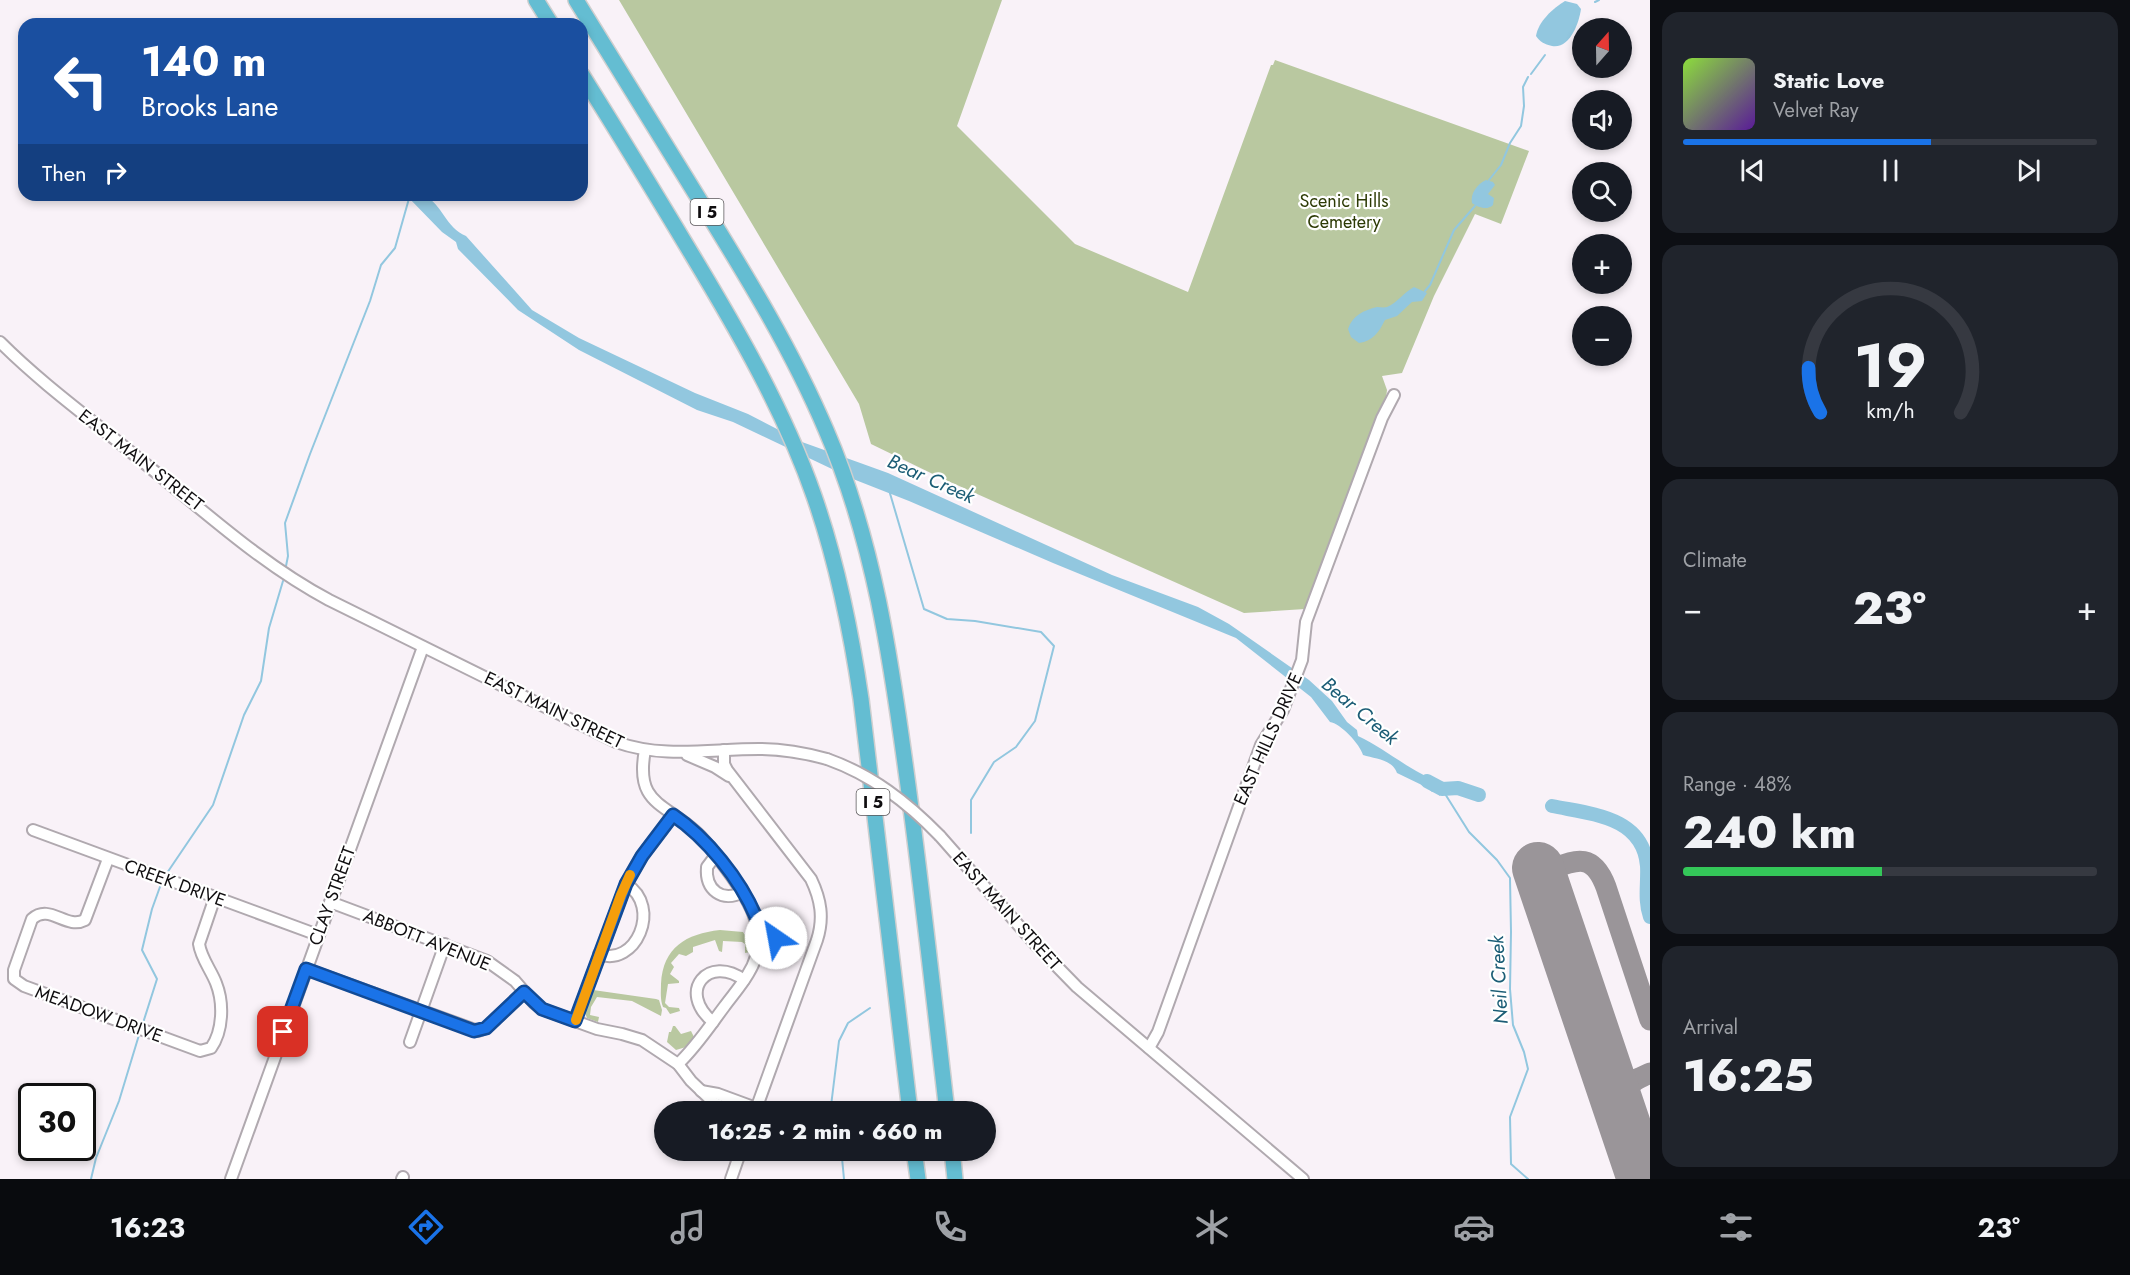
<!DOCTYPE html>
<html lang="en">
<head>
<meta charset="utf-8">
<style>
  body { margin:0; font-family:Jost,sans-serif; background:#20242c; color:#f1f3f6; height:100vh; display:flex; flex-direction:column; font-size:22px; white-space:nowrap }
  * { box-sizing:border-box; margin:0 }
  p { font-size:20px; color:#9ea1a6 }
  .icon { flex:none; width:33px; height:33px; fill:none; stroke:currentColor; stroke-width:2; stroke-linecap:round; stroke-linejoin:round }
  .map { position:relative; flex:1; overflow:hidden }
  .details { display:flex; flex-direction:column; gap:12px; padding:12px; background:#0d0f14; width:480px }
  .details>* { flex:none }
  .guide { position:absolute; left:18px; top:18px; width:570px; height:183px; border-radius:18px; box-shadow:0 3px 9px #0003; background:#1a4fa0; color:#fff; overflow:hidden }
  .needle { width:39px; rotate:20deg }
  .tools { position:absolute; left:1572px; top:18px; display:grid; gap:12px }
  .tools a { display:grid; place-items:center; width:60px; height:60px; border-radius:50%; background:#171b24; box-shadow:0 3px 9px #0003; font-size:30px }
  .speed { position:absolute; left:18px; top:1083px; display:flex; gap:12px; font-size:30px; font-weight:700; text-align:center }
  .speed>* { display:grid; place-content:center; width:78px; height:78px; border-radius:50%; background:#171b24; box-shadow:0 3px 9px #0003; line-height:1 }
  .speed .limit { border:3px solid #111; border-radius:9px; background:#fff; color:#111 }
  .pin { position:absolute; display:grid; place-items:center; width:51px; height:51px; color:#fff; margin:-26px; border-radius:12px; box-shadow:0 3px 9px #0006 }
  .me { position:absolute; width:66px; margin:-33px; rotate:327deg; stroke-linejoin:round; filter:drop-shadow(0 0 4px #0008) }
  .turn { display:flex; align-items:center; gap:21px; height:126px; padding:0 24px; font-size:27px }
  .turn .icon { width:78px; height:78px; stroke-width:2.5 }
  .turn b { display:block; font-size:42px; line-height:51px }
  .then { display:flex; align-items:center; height:57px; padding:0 24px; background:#0003; gap:12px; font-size:22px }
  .big { font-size:45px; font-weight:800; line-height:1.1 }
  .details .card { flex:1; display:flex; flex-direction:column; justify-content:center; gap:9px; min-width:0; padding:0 21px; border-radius:18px; background:#20242c }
  .details .dial { align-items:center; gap:0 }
  .dial svg { height:156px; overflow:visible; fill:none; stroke:#363941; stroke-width:7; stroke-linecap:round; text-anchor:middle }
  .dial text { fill:#f1f3f6; stroke:none }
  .song { display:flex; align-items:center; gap:18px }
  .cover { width:72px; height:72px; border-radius:9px; background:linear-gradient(135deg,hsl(90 70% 55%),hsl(270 70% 35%)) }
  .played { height:6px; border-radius:3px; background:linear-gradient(90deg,#1a73e8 60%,#363941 60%) }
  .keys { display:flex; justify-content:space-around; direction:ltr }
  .heat { display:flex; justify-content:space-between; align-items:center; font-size:33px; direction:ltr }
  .charge { height:9px; border-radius:4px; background:linear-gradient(90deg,#34c759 48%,#363941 0) }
  .trip { position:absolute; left:654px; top:1101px; width:342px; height:60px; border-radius:30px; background:#171b24; box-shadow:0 3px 9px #0003; font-weight:800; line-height:60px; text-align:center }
  .tabs { display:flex; height:96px; justify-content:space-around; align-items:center; background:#090b0e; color:#9ea1a6 }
  .tabs .icon { width:42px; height:42px }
  .tabs .active { color:#1a73e8 }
  .tabs b { font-size:27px; color:#f1f3f6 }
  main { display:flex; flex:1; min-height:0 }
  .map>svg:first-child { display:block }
</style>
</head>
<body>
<main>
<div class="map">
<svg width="1650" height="1179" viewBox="0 0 1650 1179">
  <rect width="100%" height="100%" fill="#f9f2f8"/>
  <g fill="#b9c8a0">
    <polygon points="619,0 1002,0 957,126 1075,244 1188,292 1271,65 1273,65 1275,60 1529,151 1501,224 1475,214 1434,296 1402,373 1382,376 1387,390 1386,398 1305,609 1244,613 939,477 871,444 859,404"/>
    <path d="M720,930L743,932L749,942L750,952L745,953V944L742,942L723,941L722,952L719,951L715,940L693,947V952L686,956L679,954L671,963L674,967L670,974L679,981V983L668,984L665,1003L669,1007L679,1008L680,1011L670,1014L666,1008L663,1007C660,999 661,992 661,984C663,947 686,934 720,930Z"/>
    <polygon points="593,990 656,999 659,1000 662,1010 661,1016 632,1001 597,997 591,1007 590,1015 599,1017 598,1022 587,1018 585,1013"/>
    <polygon points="673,1026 675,1026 681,1034 691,1031 694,1037 686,1047 676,1050 667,1042 669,1032 671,1032"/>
  </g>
  <g fill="#92c7df">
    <path d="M1565,1L1577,4L1581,9C1579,23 1570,49 1552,46C1544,44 1540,42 1536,36C1538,22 1553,8 1565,1Z"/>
    <path d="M1486,180L1493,182L1495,185L1488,194L1494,198L1493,205C1487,211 1477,207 1472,203C1470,194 1477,184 1486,180Z"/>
    <path d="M406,195C412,195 420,194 425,196C442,204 446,228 466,236L532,310L579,338L695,393L748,414L802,442L888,473L1112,575L1198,607L1229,624L1309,680L1332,701L1347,722L1357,730L1358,736C1388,750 1413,774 1443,783L1440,796L1435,791L1432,792L1428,788L1397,773C1392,759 1375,759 1363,755C1360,744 1340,723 1330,722L1311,697L1236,638L1053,563L909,501L853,479L733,422L697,410L579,350L518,310L458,249L456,242L442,232Z"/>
    <path d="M1414,287L1427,293L1422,301L1412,302L1397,316L1385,320C1379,332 1373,341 1359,343L1351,337L1348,329C1352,316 1364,310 1377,307C1380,307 1384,308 1387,307C1397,303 1404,292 1414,287Z"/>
  </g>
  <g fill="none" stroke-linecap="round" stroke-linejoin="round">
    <g stroke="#92c7df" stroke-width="2">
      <polyline points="1595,2 1599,0"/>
      <polyline points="1531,74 1545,55"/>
      <polyline points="1489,180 1501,165 1510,143 1521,126 1524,106 1523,87 1528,77"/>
      <polyline points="1425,291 1430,285 1454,230 1475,206"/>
      <polyline points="889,490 924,609 947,619 975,621 1041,632 1054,646 1035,721 1016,747 994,762 971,800 971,833"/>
      <polyline points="286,566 288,556 285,523 310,454 370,301 381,265 395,248 410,195"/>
      <polyline points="1442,789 1469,832 1497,860 1510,878 1511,932 1510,989 1513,1025 1524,1052 1528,1069 1510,1117 1511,1164 1528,1179"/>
      <polyline points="167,873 213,805 244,715 261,681 269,628 283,581"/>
      <polyline points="143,1023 157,979 142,950 152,909 161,884"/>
      <polyline points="834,1112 831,1106 839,1041 848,1023 870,1008"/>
      <polyline points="838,1150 842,1158 844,1179"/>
      <polyline points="91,1179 96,1158 119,1101 139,1035"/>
    </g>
    <g stroke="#92c7df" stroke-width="14">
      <polyline points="1427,781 1442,789 1458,788 1479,795"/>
      <path d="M1552,806C1590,814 1643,816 1647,866C1648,883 1644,900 1650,917"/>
    </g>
    <g stroke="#9a9599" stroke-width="21">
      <path d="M1540,873C1571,863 1591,847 1606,887L1650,1020"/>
      <path d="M1604,1064C1613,1076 1621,1082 1637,1079"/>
      <path d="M1621,1118C1621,1104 1623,1088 1636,1080C1640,1077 1645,1076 1650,1073"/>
    </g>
    <polyline stroke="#9a9599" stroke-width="52" points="1538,868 1643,1179"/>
    <defs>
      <g id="minor">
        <path d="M0,342C44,386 95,422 143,462C203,510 261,564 329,600L616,742C664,759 710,749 759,749C782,749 805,753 827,759"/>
        <path d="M645,750C635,803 662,802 695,831C708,842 717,857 727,870C750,901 772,936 748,974C741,986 732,996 724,1007C709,1027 696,1047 678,1064"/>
        <path d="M724,750V764L727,770L811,879C821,900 824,918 817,940L755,1112"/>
        <polyline points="687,755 715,767 729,776"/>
        <polyline points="33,830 318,935"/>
        <polyline points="940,836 1036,945 1077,987 1303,1179"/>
        <path d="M716,855L707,867C705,890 722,903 743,892"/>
        <path d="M108,859L85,920C66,930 50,903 32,919L14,970V979L24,986L200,1051L211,1048C223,1031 224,1003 216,983C211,970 201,958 199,944L215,897"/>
        <polyline points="330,902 487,961 515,981 534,1003 542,1009 597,1029 622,1034 642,1040 678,1064 691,1081 714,1103 740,1112"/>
        <path d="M756,917C773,917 782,928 772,944L759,947"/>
        <path d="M599,954C635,968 663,907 626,884"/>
        <polyline points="306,969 478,1031 486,1028 524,992"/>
        <polyline points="575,1021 626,884 642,856 673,815"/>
        <path d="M713,1022C676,991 709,954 744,980"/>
        <polyline points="410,1042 445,944"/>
        <polyline points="1149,1048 1158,1032 1261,745 1283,710 1302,660 1306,622 1382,418 1394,395"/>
        <polyline points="701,1091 718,1094 756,1108"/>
        <polyline points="231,1179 423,647"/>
        <polyline points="402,1179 403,1177"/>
        <polyline points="731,1179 741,1150"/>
      </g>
      <g id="highway">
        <polyline points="536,0 551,24"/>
        <path d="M576,0C618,68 660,136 702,204C747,277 792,350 826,430C874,541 891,659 907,778C922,889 934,1000 947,1112"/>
        <path d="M582,75C619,134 655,193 691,253C738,331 784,410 814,496C837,562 851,631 861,699L910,1112"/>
        <polyline points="914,1150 918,1179"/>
        <polyline points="952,1150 955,1179"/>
      </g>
    </defs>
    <use href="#minor" stroke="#b0a9af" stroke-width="14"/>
    <use href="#highway" stroke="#cfcfcf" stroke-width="18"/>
    <use href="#minor" stroke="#fff" stroke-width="10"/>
    <use href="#highway" stroke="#64bdd2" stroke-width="15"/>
    <defs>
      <path id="minor-bridge" d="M827,759C872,775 907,802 940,836"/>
    </defs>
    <use href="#minor-bridge" stroke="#b0a9af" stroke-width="14" stroke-linecap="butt"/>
    <use href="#minor-bridge" stroke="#fff" stroke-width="10"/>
  </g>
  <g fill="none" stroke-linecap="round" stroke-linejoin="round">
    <defs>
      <path id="route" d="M283,1032L306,969L474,1031L486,1028L524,992L542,1009L575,1021L626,884L642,856L673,815C707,838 740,879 756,917L769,919L775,924L776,938"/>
    </defs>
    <use href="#route" stroke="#114b97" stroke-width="15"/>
    <use href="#route" stroke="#1a73e8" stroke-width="10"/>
    <polyline stroke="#f59e0b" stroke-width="10" points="576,1020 621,895 630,875"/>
  </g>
  <g text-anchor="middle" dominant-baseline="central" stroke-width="4.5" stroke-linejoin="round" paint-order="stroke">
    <g fill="#fff" stroke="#585658" stroke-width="1.5">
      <rect x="690.5" y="199" width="33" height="26" rx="4.5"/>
      <rect x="856.5" y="789" width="33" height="26" rx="4.5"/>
    </g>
    <g font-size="16" font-weight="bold" fill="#100e10">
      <text x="707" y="212">I 5</text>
      <text x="873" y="802">I 5</text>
    </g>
    <g font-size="18" fill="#2c3a05" stroke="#fff">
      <text x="1344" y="201">Scenic Hills<tspan x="1344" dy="21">Cemetery</tspan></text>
    </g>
    <g font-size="18" fill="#100e10" stroke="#fff">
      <text transform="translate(141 460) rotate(38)">EAST MAIN STREET</text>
      <text transform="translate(554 710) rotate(26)">EAST MAIN STREET</text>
      <text transform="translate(1268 739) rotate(-66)">EAST HILLS DRIVE</text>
      <text transform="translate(175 883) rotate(20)">CREEK DRIVE</text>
      <text transform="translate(332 896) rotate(-70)">CLAY STREET</text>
      <text transform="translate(1007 911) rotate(48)">EAST MAIN STREET</text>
      <text transform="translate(427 940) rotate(22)">ABBOTT AVENUE</text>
      <text transform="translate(99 1014) rotate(20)">MEADOW DRIVE</text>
    </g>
    <g font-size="20" font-style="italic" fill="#1c5d76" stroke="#fff">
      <text transform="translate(931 479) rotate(24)">Bear Creek</text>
      <text transform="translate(1360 711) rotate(40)">Bear Creek</text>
      <text transform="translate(1499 980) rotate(-93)">Neil Creek</text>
    </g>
  </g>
</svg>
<div class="tools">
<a><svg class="needle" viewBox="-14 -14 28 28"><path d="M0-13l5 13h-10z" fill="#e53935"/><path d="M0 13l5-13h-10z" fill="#9ea1a6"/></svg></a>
<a><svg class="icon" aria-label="sound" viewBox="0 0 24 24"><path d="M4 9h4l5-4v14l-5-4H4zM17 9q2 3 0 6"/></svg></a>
<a><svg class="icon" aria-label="search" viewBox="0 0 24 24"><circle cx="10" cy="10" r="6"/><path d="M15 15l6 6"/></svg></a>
<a>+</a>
<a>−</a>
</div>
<div class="speed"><div class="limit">30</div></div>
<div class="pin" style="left:283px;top:1032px;background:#d93025"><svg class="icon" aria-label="arrive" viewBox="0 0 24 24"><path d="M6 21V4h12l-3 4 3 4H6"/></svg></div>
<svg class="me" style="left:776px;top:938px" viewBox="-20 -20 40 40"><circle r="19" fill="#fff"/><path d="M0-13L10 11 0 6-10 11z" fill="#1a73e8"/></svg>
<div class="trip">16:25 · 2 min · 660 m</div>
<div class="guide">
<div class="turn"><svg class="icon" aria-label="left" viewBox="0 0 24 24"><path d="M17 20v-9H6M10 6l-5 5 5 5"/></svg><div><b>140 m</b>Brooks Lane</div></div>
<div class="then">Then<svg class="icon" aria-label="right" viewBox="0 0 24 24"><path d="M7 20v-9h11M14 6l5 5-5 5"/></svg></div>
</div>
</div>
<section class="details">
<div class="card">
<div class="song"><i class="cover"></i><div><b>Static Love</b><p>Velvet Ray</p></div></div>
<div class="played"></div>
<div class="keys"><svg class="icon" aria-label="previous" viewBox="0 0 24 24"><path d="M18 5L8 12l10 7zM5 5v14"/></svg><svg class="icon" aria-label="pause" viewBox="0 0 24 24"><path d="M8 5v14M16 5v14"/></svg><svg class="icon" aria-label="next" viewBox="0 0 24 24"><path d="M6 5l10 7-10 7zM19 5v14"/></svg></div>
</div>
<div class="card dial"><svg viewBox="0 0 100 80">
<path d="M14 69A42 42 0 1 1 86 69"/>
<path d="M14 69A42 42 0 0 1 8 46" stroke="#1a73e8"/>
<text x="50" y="56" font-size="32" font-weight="700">19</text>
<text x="50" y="72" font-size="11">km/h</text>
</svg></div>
<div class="card"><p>Climate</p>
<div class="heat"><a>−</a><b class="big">23°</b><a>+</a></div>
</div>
<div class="card"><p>Range · 48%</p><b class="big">240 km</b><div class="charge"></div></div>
<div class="card"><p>Arrival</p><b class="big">16:25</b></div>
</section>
</main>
<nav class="tabs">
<b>16:23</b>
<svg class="icon active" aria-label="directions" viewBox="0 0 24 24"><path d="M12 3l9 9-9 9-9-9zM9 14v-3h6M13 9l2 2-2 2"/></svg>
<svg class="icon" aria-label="music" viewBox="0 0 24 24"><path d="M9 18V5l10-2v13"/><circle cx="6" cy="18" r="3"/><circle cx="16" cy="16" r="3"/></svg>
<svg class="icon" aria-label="phone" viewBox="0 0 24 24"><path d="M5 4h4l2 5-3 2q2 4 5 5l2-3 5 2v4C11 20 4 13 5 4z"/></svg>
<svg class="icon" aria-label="climate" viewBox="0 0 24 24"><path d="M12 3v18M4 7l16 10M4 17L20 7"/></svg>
<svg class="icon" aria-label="car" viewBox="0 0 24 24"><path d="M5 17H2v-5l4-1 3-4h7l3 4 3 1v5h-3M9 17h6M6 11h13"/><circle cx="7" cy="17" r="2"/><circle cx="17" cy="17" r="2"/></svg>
<svg class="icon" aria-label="filters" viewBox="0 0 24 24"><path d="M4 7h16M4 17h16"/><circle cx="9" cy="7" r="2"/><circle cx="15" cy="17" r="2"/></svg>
<b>23°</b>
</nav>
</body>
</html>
